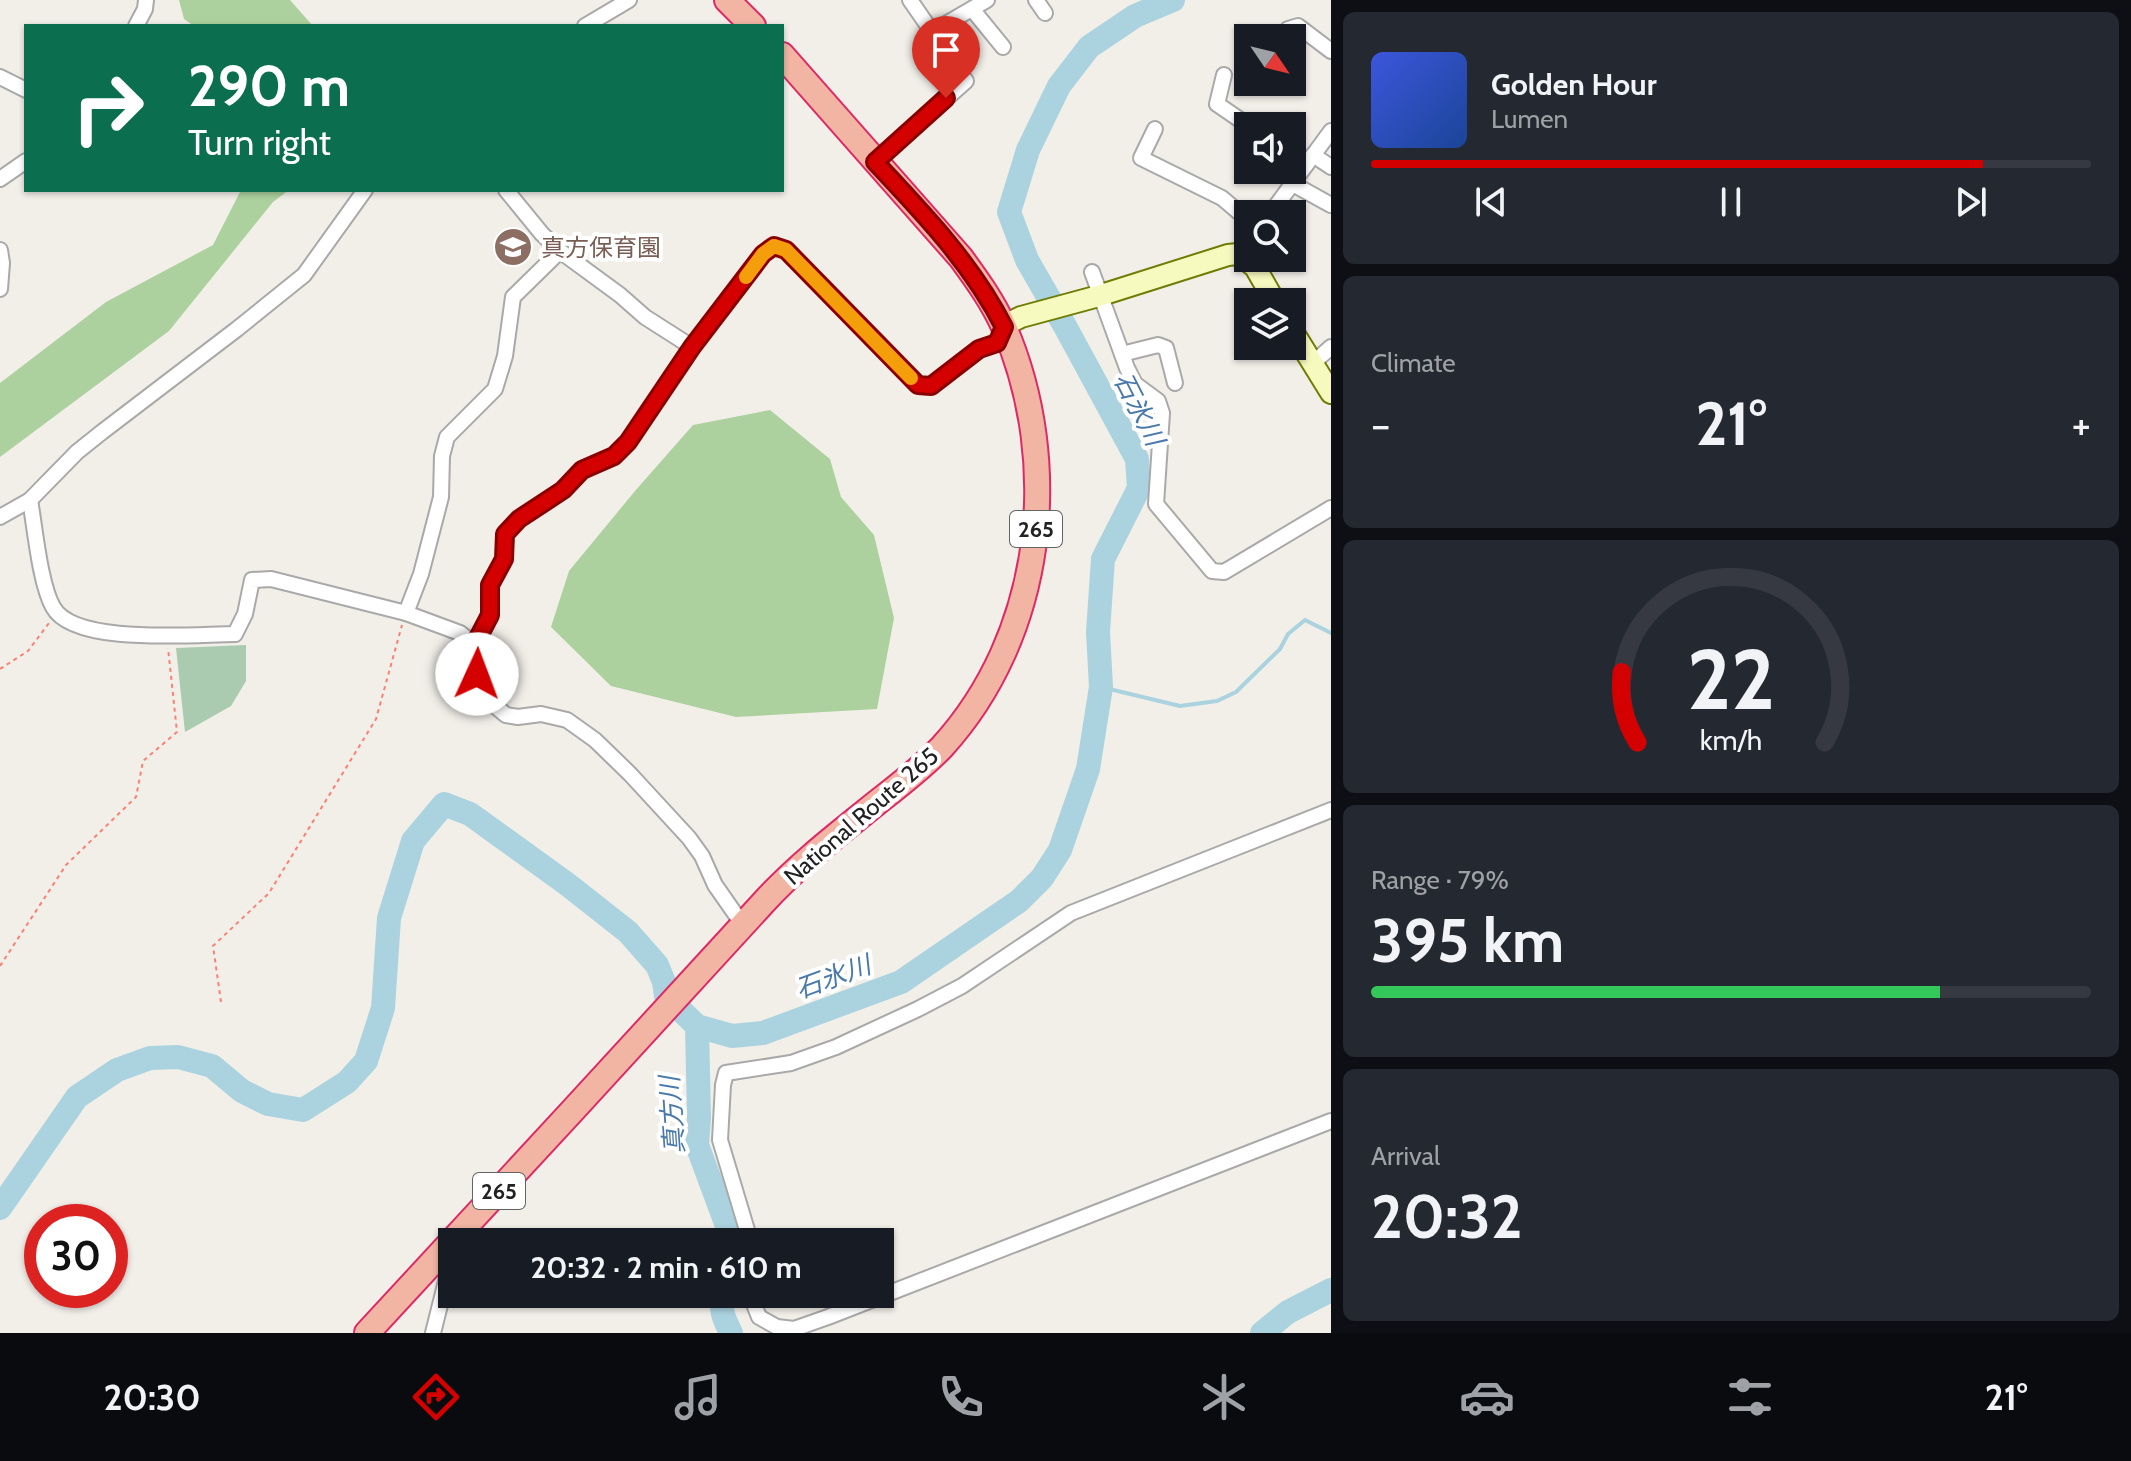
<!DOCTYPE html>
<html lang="en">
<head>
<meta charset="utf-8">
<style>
  body { margin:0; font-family:Cabin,"Noto Sans JP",sans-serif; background:#242831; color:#f1f3f6; height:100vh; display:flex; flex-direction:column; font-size:30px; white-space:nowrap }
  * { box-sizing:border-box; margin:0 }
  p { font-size:26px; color:#9ea1a6 }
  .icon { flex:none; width:44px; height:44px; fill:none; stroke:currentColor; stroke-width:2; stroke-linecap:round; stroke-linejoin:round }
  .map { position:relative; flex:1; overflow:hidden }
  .details { display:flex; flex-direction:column; gap:12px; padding:12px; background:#0d0f14; width:800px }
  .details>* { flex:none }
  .guide { position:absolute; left:24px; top:24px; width:760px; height:168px; border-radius:0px; box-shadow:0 2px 6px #0004; background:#0b6e4f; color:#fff; overflow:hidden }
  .needle { width:52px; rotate:125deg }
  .fabs { position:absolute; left:1234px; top:24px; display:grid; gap:16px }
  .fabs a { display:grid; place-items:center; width:72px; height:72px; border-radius:0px; background:#171b24; box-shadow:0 2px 6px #0004; font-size:40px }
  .speed { position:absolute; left:24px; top:1204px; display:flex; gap:16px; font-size:40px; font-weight:700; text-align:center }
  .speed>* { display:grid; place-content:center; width:104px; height:104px; border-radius:50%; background:#171b24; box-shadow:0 2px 6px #0004; line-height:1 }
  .speed .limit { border:12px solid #d22; background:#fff; color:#111 }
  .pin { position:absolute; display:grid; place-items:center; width:68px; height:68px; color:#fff; margin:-82px -34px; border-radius:50% 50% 50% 0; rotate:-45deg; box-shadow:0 0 8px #0007 }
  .pin .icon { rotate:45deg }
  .me { position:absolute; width:88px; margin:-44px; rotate:2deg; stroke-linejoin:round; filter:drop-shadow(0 0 6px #0008) }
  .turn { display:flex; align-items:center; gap:28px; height:168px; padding:0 32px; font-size:36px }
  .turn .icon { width:104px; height:104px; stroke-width:2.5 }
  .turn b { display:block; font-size:56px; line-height:68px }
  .big { font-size:60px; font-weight:700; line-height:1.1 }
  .details .widget { flex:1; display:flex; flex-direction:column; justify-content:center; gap:12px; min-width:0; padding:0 28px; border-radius:12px; background:#242831 }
  .details .dial { align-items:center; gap:0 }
  .dial svg { height:208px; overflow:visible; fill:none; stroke:#363941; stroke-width:7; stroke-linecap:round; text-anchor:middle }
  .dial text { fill:#f1f3f6; stroke:none }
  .song { display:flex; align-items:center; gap:24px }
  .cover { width:96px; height:96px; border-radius:12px; background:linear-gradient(135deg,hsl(230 70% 55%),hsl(220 70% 35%)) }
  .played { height:8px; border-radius:4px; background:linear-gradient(90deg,#d40000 85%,#363941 85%) }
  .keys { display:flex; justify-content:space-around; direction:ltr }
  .heat { display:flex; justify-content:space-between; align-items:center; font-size:44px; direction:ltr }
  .charge { height:12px; border-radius:6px; background:linear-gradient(90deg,#34c759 79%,#363941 0) }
  .trip { position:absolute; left:438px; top:1228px; width:456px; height:80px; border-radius:0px; background:#171b24; box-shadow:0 2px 6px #0004; font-weight:700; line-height:80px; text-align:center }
  .dock { display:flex; height:128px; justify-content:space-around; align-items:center; background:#090b0e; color:#9ea1a6 }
  .dock .icon { width:56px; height:56px }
  .dock .active { color:#d40000 }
  .dock b { font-size:36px; color:#f1f3f6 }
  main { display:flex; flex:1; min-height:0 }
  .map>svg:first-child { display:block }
</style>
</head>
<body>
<main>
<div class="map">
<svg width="1331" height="1333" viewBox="0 0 1331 1333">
  <rect width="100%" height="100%" fill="#f2efe9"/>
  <g fill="#add19e">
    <polygon points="179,0 290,0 313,26 194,26 184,19"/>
    <polygon points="241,190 289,190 273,202 169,331 0,457 0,383 106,302 213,245"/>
    <polygon points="770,410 830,459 841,497 874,535 894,618 877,709 736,717 611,686 551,627 569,571 635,491 693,425"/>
  </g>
  <polygon fill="#aacbaf" points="246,645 246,681 231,706 185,732 176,648"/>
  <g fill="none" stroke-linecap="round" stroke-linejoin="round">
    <polyline stroke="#aad3df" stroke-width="4" points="1101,687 1180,706 1217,701 1236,692 1280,649 1288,634 1305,620 1331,633"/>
    <g stroke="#aad3df" stroke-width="24">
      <polyline points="697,1026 699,1118 697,1145 733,1242"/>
      <polyline points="0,1208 77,1097 117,1070 150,1058 178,1057 212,1066 242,1091 268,1104 303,1110 347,1082 366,1061 383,1008 389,918 413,841 444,804 470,814 567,884 628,932 657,965 664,982 666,996 697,1026 732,1036 763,1033 901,982 1019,901 1042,878 1060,850 1088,769 1101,687 1098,632 1103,559 1139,488 1137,459 1066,328 1027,260 1009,212 1028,150 1059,86 1089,47 1135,16 1173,0"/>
      <path d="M724,1294C719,1309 724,1319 731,1333"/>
      <polyline points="1262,1333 1288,1312 1331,1290"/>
    </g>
    <defs>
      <g id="minor">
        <polyline points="1036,0 1045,13"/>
        <polyline points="972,9 1003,47"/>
        <polyline points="136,26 145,9 146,0"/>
        <polyline points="585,26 629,0"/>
        <polyline points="1288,29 1298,26 1331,51"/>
        <polyline points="932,32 987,0"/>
        <polyline points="1224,75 1217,104 1249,126"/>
        <polyline points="0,77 26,90"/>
        <polyline points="1155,129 1141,158 1222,198 1248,220"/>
        <polyline points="1313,155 1331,167"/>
        <polyline points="1292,156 1306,165"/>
        <polyline points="875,162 966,81 910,0"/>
        <polyline points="0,179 26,161"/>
        <polyline points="1293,184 1331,205"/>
        <polyline points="506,190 542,234 560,251 620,295 645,317 692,347"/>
        <polyline points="1270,214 1331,131"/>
        <polyline points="0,250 2,263 0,289"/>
        <polyline points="1238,254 1248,237"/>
        <polyline points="1092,272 1127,368 1135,384 1158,401 1162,413 1156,504 1212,571 1224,572 1331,508"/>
        <polyline points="1122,354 1158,345 1166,348 1175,383"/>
        <polyline points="1312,364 1331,347"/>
        <path d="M30,500C35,528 40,584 53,607C74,646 195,634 235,634L245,614L252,580L271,579L406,613L460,633L465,637L471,645L477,674L484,693L494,705L506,715L518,717L541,714L567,720L595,740L630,774L689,838L702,856L715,885L743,925"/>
        <polyline points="0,517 30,500 77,452 102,432 237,329 304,275 365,190"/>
        <polyline points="406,613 421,574 441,497 442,456 447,437 495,389 505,356 513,297 560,251"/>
        <polyline points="471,645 478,638 490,615 490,585 504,559 505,534 519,519 563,490 582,470 614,456 628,442 692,347 763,254 774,246 786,250 918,385 931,386 979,349 997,343 1004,328"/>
        <polyline points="747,1242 747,1230 720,1140 723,1085 726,1073 791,1063 836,1047 918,1009 962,986 1071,913 1331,810"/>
        <polyline points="750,1294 759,1317 777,1327 794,1329 828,1317 1331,1121"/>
        <polyline points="433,1333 448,1273 448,1247"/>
      </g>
      <g id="secondary">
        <polyline points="1004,327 1011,322 1021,317 1095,297 1228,255 1238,254 1255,267 1275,302"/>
        <polyline points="1292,330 1331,393"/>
      </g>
      <g id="trunk">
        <polyline points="727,0 753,26"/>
        <path d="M367,1333C499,1190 632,1047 763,903C794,869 829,841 864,813C891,791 918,772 942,747C1044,635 1063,464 1004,327C993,302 977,280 961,258L782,55"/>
      </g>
    </defs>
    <use href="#minor" stroke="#a9a9a9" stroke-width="18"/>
    <use href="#secondary" stroke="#707d05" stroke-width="24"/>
    <use href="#trunk" stroke="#dc2a67" stroke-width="28"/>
    <g stroke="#fa8072" stroke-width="2" stroke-dasharray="4 4" stroke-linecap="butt">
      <polyline points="0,669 28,651 49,623"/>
      <polyline points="0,966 66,865 136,797 143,761 177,732 168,648"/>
      <polyline points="221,1002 213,946 269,893 376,719 402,625"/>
    </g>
    <use href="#minor" stroke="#fff" stroke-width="14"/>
    <use href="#secondary" stroke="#f7fabf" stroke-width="20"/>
    <use href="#trunk" stroke="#f2b4a3" stroke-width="24"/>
  </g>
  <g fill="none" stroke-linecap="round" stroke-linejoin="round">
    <defs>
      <path id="route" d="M477,674L471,645L478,638L490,615V585L504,559L505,534L519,519L563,490L582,470L614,456L628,442L692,347L763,254L774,246L786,250L918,385L931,386L979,349L997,343L1004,327C972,264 923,213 875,162L946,98"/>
    </defs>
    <use href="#route" stroke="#8a0000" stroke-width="20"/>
    <use href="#route" stroke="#d40000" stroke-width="14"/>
    <polyline stroke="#f59e0b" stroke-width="14" points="746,277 763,254 774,246 786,250 911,378"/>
  </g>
  <defs>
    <symbol id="school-disc" viewBox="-11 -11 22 22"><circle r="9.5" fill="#8d6e63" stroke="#fff"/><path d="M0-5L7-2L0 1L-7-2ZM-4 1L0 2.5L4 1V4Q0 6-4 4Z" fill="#fff"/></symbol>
  </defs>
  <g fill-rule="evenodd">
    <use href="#school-disc" x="491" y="225" width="44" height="44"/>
  </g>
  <g text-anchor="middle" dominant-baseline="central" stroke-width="8" stroke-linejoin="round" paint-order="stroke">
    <g fill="#fff" stroke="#646464" stroke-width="2">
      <rect x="1010" y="511" width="52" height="36" rx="6"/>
      <rect x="473" y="1173" width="52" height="36" rx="6"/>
    </g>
    <g font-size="22" font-weight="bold" fill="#222">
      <text x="1036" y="529">265</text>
      <text x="499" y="1191">265</text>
    </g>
    <g font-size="24" fill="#785e54" stroke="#fff" text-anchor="start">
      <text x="541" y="247">真方保育園</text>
    </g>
    <g font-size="24" fill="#222" stroke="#fff">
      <text transform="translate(861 816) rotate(-41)">National Route 265</text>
    </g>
    <g font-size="26" font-style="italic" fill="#4a7aab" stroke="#fff">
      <text transform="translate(1139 409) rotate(63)">石氷川</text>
      <text transform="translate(833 977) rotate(-20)">石氷川</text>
      <text transform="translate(672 1115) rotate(-94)">真方川</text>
    </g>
  </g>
</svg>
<div class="fabs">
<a><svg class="needle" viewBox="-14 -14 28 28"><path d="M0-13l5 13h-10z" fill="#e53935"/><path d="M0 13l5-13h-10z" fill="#9ea1a6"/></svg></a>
<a><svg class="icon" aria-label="sound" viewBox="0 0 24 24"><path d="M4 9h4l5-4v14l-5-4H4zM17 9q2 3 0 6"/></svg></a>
<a><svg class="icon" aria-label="search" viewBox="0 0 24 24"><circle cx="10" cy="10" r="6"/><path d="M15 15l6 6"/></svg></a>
<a><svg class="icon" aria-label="layers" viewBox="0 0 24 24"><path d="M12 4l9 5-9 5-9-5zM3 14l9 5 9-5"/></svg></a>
</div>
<div class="speed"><div class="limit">30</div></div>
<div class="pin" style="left:946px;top:98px;background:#d93025"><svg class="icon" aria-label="arrive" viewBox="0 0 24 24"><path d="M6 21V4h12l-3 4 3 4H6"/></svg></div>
<svg class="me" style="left:477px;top:674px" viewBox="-20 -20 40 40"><circle r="19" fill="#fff"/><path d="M0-13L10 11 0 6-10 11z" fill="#d40000"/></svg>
<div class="trip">20:32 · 2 min · 610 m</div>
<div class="guide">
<div class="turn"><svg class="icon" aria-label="right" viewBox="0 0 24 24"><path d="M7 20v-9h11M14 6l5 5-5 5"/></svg><div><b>290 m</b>Turn right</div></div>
</div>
</div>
<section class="details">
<div class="widget">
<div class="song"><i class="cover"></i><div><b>Golden Hour</b><p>Lumen</p></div></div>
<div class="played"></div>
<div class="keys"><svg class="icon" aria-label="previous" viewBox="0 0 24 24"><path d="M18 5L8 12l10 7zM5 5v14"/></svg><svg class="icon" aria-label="pause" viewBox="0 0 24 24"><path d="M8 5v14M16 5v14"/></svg><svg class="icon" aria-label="next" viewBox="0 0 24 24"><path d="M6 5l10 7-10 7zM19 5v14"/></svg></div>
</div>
<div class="widget"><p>Climate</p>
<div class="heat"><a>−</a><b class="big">21°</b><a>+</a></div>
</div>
<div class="widget dial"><svg viewBox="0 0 100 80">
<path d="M14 69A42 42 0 1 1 86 69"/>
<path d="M14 69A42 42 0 0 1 8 42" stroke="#d40000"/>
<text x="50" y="56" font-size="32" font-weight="700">22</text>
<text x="50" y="72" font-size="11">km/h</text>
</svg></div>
<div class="widget"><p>Range · 79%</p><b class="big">395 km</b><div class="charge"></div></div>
<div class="widget"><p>Arrival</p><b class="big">20:32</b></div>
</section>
</main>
<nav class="dock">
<b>20:30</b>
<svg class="icon active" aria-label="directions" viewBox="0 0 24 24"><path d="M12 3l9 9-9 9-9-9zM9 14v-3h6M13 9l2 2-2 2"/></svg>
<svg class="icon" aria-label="music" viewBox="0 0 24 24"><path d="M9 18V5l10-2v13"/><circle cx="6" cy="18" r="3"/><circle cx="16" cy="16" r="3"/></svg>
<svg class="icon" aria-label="phone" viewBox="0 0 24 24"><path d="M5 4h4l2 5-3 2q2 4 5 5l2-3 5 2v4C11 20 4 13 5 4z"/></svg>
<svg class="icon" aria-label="climate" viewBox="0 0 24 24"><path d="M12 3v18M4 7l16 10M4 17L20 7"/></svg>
<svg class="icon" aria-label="car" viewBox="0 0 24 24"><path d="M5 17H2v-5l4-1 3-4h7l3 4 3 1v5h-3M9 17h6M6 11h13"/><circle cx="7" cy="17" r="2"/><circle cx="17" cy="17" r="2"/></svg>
<svg class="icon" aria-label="filters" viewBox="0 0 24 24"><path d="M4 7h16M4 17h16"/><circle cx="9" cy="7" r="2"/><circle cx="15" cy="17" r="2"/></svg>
<b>21°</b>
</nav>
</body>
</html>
